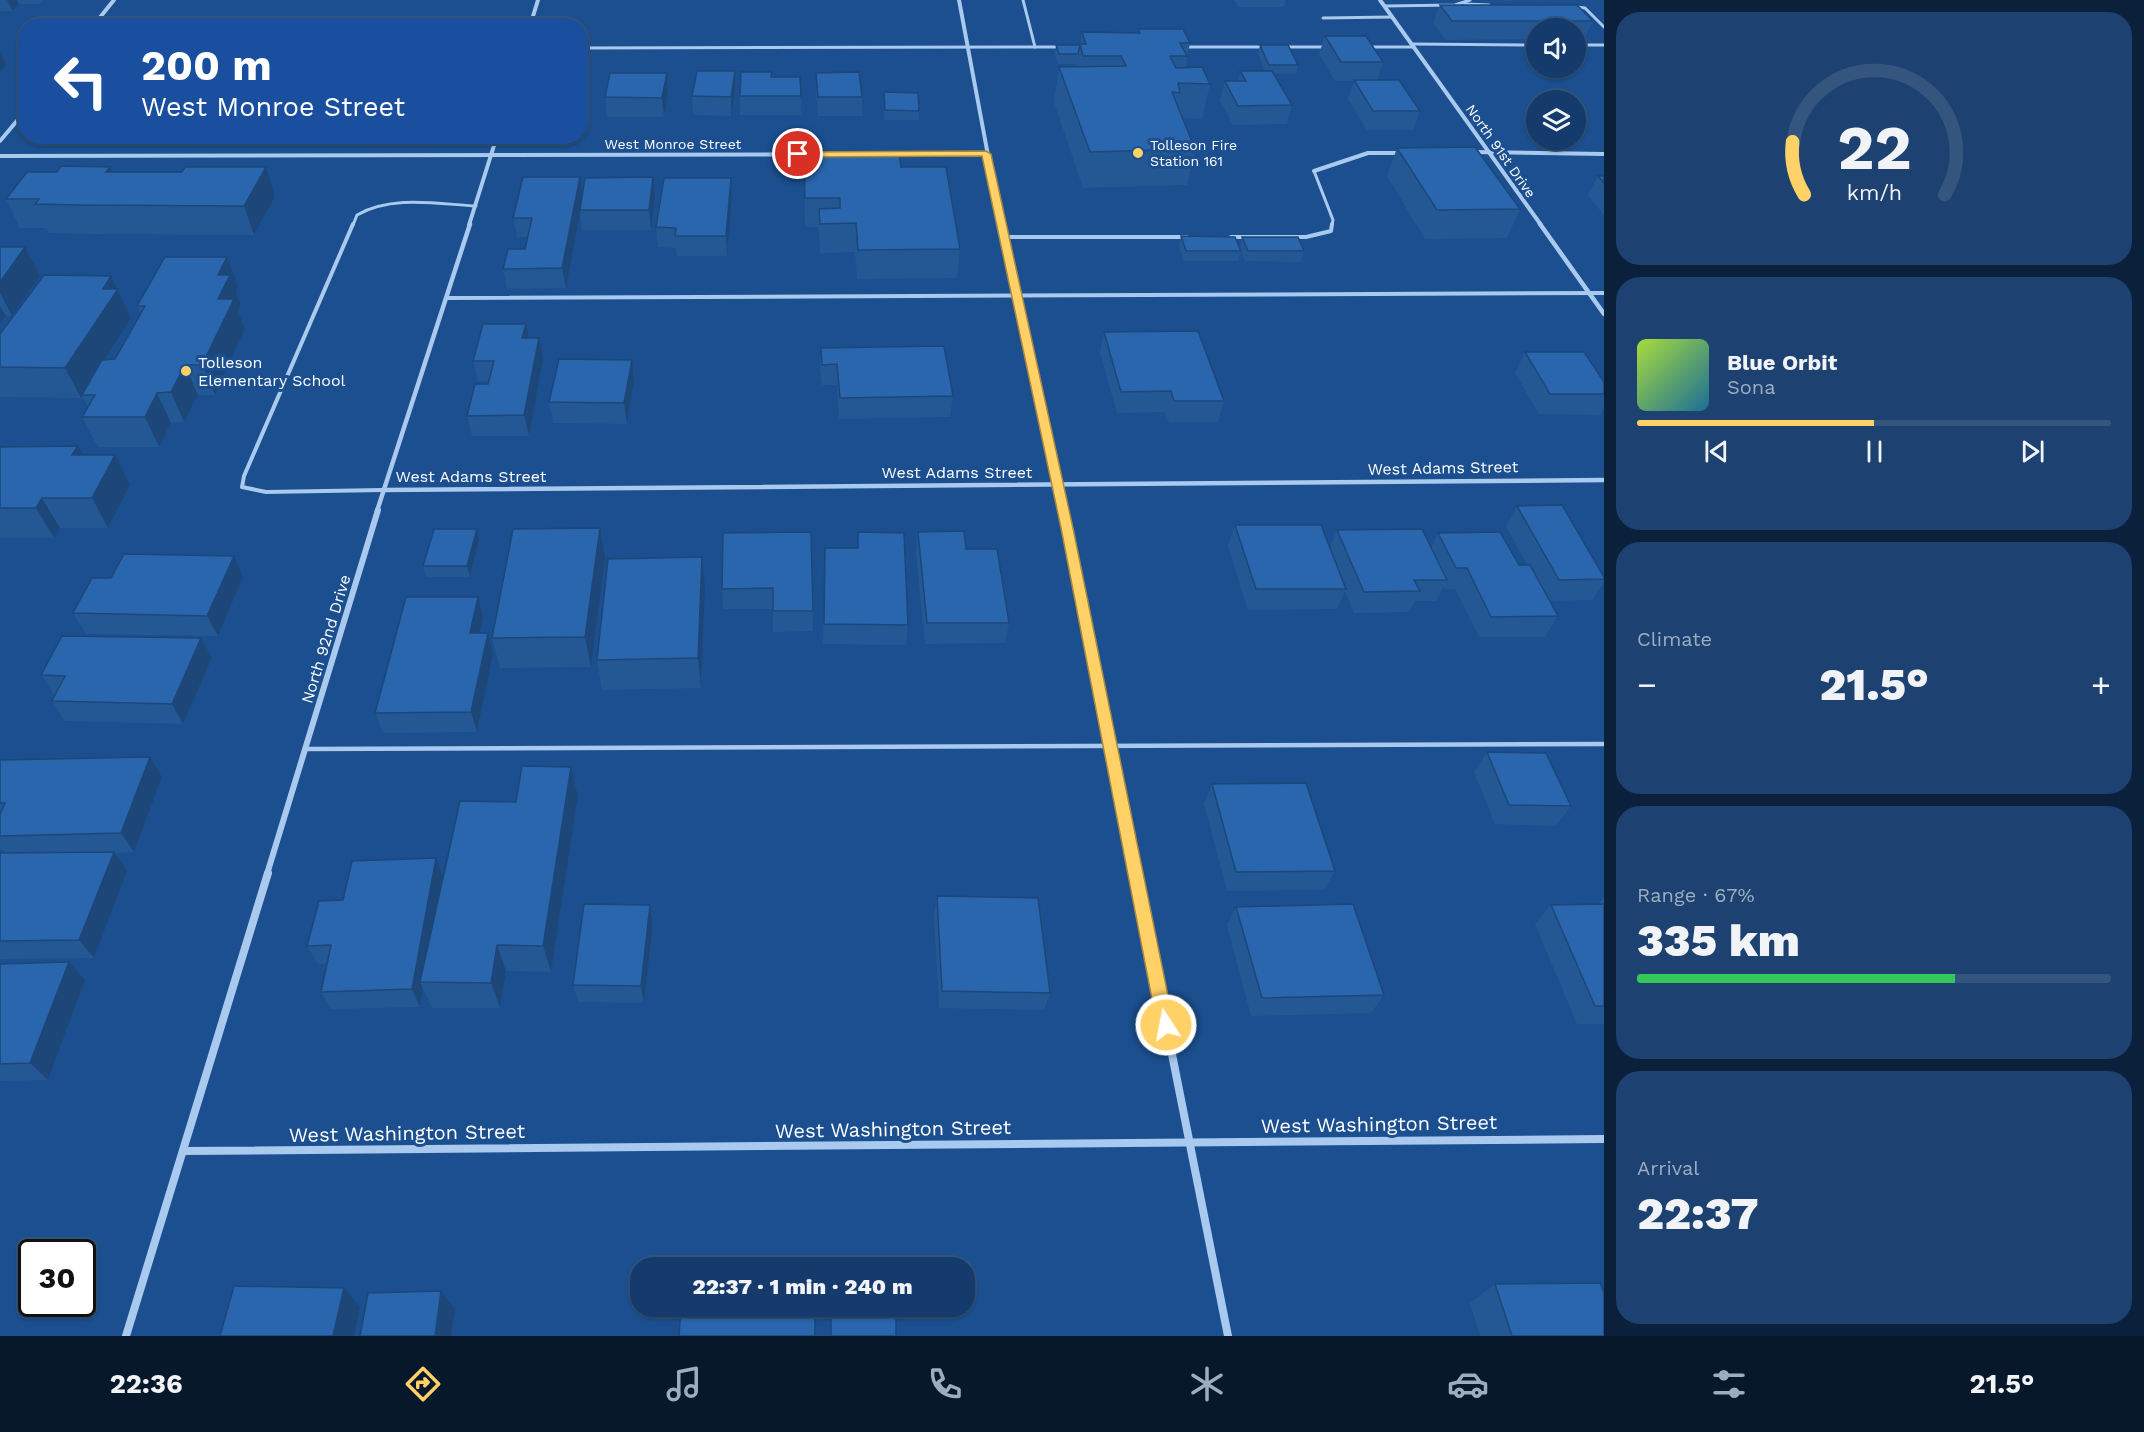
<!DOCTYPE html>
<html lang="en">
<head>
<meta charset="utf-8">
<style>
  body { margin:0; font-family:"Work Sans",sans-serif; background:#1d4271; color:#f1f3f6; height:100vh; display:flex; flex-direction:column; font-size:22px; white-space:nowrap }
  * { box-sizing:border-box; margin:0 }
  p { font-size:20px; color:#9dadc1 }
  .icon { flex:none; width:33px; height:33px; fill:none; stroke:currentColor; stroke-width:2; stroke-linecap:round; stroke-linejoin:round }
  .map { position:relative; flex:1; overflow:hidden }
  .drawer { display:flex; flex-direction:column; gap:12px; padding:12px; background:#0b203b; width:540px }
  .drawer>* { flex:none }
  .hud { position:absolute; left:18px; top:18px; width:570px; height:126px; border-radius:24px; box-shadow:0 2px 4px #0004,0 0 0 2px #33557e; background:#1a4fa0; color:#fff; overflow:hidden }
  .tools { position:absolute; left:1526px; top:18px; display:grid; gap:12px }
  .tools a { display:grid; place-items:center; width:60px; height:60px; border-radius:50%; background:#143b6b; box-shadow:0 2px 4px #0004,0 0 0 2px #33557e; font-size:30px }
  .speed { position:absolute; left:18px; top:1239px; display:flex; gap:12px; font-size:30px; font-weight:700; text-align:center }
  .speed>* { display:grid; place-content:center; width:78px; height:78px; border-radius:50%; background:#143b6b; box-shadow:0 2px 4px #0004,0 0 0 2px #33557e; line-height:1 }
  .speed .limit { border:3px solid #111; border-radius:9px; background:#fff; color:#111 }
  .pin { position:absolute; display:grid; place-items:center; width:51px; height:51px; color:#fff; margin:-26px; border:3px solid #fff; border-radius:50%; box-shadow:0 2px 6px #0007 }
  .me { position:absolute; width:66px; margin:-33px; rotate:349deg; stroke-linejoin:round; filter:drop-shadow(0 0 4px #0008) }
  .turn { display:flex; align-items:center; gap:21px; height:126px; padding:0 24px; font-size:27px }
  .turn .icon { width:78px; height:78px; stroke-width:2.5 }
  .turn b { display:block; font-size:42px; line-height:51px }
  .big { font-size:45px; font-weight:800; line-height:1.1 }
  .drawer .widget { flex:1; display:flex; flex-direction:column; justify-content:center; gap:9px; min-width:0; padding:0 21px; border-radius:24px; background:#1d4271 }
  .drawer .dial { align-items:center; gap:0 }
  .dial svg { height:156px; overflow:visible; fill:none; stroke:#33557e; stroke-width:7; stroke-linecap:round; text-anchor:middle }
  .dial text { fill:#f1f3f6; stroke:none }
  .song { display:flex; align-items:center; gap:18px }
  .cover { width:72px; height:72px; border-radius:9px; background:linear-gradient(135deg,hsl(80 70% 55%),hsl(200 70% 35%)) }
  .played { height:6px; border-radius:3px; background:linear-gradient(90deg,#ffd166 50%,#33557e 50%) }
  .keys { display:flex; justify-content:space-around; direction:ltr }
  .heat { display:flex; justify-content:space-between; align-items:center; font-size:33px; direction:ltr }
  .charge { height:9px; border-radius:4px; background:linear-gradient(90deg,#34c759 67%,#33557e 0) }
  .trip { position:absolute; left:630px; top:1257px; width:345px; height:60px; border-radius:24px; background:#143b6b; box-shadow:0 2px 4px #0004,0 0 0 2px #33557e; font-weight:800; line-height:60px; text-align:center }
  .dock { display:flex; height:96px; justify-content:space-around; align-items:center; background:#08182b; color:#9dadc1 }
  .dock .icon { width:42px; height:42px }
  .dock .current { color:#ffd166 }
  .dock b { font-size:27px; color:#f1f3f6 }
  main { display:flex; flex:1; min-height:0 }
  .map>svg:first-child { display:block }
</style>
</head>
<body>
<main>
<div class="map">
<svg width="1604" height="1336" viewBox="0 0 1604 1336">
  <rect width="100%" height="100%" fill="#1b4f8f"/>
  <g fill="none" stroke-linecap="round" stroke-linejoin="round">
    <g stroke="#a9c9ee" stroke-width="3">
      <polyline points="1023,0 1035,47"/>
      <polyline points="1465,4 1489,5"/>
      <polyline points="1385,6 1455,5 1470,0"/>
      <polyline points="1576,7 1585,8 1604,27"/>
      <polyline points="1323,18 1392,17"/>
      <polyline points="1412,44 1536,45"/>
      <polyline points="1575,45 1604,45"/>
      <polyline points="1183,47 1265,47"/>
      <polyline points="1285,47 1325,47"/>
      <polyline points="1369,47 1413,47"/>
      <polyline points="580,48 1061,47"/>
      <polyline points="1314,171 1333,220 1332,225"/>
      <path d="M353,225L357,215C392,195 437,204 476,206"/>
    </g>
    <g stroke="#a9c9ee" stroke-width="4">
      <polyline points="353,224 244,476 242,487 266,492 383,490"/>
      <polyline points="1004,237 1187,237"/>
      <polyline points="1231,237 1306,237 1331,231 1332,224"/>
      <polyline points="448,298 1604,293"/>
    </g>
    <polyline stroke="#a9c9ee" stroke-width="4.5" points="306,749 1604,744"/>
    <g stroke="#a9c9ee" stroke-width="4">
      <polyline points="959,0 1001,225"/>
      <polyline points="1380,0 1541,225"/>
      <polyline points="93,26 114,0"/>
      <polyline points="530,26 538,0"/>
      <polyline points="0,141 26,110"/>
      <polyline points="1473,152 1604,154"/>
      <polyline points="0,156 986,154"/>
      <polyline points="1314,171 1368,153 1402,153"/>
      <polyline points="469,225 497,136"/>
    </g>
    <g stroke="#a9c9ee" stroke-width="4.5">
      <polyline points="1001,224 1062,511"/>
      <polyline points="1540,224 1604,314"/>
      <polyline points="383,490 1604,480"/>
      <polyline points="377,511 470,224"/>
    </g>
    <g stroke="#a9c9ee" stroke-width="6">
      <polyline points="1061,510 1137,874"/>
      <polyline points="267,874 378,510"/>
    </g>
    <g stroke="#a9c9ee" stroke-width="8">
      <polyline points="1136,873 1228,1336"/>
      <polyline points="183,1151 1604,1139"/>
      <polyline points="126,1336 268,873"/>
    </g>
  </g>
  <g fill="#245895">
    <polygon points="0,0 44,0 40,4 19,4 12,11 0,11"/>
    <polygon points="1234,0 1286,0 1284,7 1238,7"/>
    <polygon points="1503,0 1561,0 1503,1"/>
    <polygon points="1440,5 1593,21 1584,39 1575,39 1575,28 1536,28 1536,39 1446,40 1433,23"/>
    <polygon points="1138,29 1190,43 1185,68 1210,84 1202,119 1183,118 1195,149 1187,185 1083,188 1054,102 1059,67 1076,67 1077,64 1058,64 1055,54 1056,45 1080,45 1082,32 1138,33"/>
    <polygon points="1325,36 1383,62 1377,80 1420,111 1413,130 1367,130 1348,99 1354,81 1335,81 1319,54"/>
    <polygon points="1260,45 1298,65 1296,74 1274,74 1292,105 1287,124 1233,125 1220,100 1225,81 1238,81 1240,71 1265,71 1258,54"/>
    <polygon points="735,71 735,90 731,116 693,115 692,96"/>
    <polygon points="667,73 668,92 664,117 607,117 605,97"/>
    <polygon points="816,73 862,97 862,116 818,116 816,92"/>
    <polygon points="772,77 800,77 801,115 740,115 740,96"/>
    <polygon points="884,92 919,111 919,120 884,120"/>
    <polygon points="1397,148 1520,209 1507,238 1425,239 1387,176"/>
    <polygon points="804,155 901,167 960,249 957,278 857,279 855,252 820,253 819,227 805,227"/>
    <polygon points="266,167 275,196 254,235 90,234 49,233 46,228 20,228 6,199 112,172 182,172"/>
    <polygon points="1598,176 1604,176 1604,215 1588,195"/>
    <polygon points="580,177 582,194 655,197 651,230 582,230 580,212 566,288 507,289 503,269 525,249 527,237 517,237 513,218"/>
    <polygon points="731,178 732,198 727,256 677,256 676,248 658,247 656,227"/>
    <polygon points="1181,236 1240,247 1242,237 1304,251 1301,262 1245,261 1241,251 1238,261 1184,261 1179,246"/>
    <polygon points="0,247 40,276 12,316 6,316 0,324"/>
    <polygon points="227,257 238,286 236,291 241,305 238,311 245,329 215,395 198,395 184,422 171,423 159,447 98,447 82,417 88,407 82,396 81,398 0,397 0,334 117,289 131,318 105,360 115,359 141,314 137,306"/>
    <polygon points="1104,332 1224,401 1218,422 1169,422 1165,412 1117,413 1100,353"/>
    <polygon points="528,338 543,359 529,436 472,436 467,416 488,384 489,381 478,381 473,361"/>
    <polygon points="821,348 953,396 950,417 839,419 837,385 822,385 820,369"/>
    <polygon points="1525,352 1604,382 1604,408 1600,415 1539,414 1515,373"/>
    <polygon points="632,360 634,380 627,424 553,423 549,402"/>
    <polygon points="0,447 82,455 130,485 108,528 60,528 54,538 0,538"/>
    <polygon points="1517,506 1604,577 1604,582 1592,600 1549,601 1558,616 1545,637 1479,637 1455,589 1445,589 1444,586 1436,601 1415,601 1409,612 1354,613 1345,591 1337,609 1248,610 1228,546 1235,525 1330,547 1337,530 1431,548 1438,533 1519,565 1527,565 1506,526"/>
    <polygon points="600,528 605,558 591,667 500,668 492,638"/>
    <polygon points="477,529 479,540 470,577 426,577 423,566"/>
    <polygon points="811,532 813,631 773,632 773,609 723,609 722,589"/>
    <polygon points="858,532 908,625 906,645 823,644 825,548 857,548"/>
    <polygon points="918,532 966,549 1009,623 1005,643 925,644 916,553"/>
    <polygon points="702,557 705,587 701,688 602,690 597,660"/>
    <polygon points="243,577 218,636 86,634 73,613 111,578"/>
    <polygon points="483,617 480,633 493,654 477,732 383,733 375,713"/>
    <polygon points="201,638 212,658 183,724 65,721 52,701 55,696 41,675"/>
    <polygon points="1487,752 1571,806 1556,826 1495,824 1474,772"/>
    <polygon points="150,757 162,777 134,852 114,853 127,871 94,958 0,959 0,853 5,853 0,848 0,760"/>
    <polygon points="571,767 578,796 551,972 506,971 500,1008 432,1008 423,989 420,1007 331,1009 321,992 327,963 318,964 307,946 343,900 436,858 443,877 516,802"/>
    <polygon points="1212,784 1335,871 1324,890 1227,891 1204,804"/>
    <polygon points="937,896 1050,993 1044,1010 939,1008 934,915"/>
    <polygon points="1604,897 1604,1024 1577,1024 1535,924 1551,905 1598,904"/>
    <polygon points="650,905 653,924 644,1003 578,1002 573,985"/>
    <polygon points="1236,907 1384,995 1371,1013 1251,1016 1227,925"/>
    <polygon points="0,964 85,980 48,1080 0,1081"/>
    <polygon points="1495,1284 1604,1336 1480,1336 1470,1303"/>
  </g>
  <g fill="#1d4779">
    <polygon points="7,0 17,0 19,4 12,11"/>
    <polygon points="0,52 6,65 0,72"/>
    <polygon points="735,71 735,90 731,116 731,97"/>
    <polygon points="667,73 668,92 664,117 662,98"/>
    <polygon points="110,167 122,195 106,172"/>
    <polygon points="266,167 275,196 254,235 244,206"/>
    <polygon points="580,177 583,197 566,288 562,268"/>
    <polygon points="653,177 655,197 651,230 649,210"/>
    <polygon points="731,178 732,198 727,256 726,236"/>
    <polygon points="25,247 40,276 12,316 0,293 0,282"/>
    <polygon points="227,257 238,286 236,291 241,305 238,311 245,329 215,395 202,365 218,299 218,275"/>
    <polygon points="111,276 131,318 81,398 65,368 103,289"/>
    <polygon points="0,306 6,316 0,324"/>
    <polygon points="526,324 530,345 522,338"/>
    <polygon points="539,338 543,359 529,436 524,415"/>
    <polygon points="632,360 634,380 627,424 624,403"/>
    <polygon points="185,365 198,395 184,422 171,392"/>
    <polygon points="157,393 171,423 159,447 145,417"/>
    <polygon points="78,446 94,477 72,455"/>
    <polygon points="115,455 130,485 108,528 92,498"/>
    <polygon points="42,498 60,528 54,538 36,508"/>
    <polygon points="600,528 605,558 591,667 585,637"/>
    <polygon points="477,529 479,540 470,577 467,566"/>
    <polygon points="234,556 243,577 218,636 207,616"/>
    <polygon points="702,557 705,587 701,688 698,658"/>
    <polygon points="478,597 483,617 476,654 470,633"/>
    <polygon points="488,633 493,654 477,732 471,712"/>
    <polygon points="201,638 212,658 183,724 172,704"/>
    <polygon points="150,757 162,777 134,852 121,833"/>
    <polygon points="571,767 578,796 551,972 543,946"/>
    <polygon points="114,852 127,871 94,958 79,940"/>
    <polygon points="436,858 443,877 420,982 423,989 420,1007 412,989"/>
    <polygon points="650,905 653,924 644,1003 641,986"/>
    <polygon points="497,945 506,971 500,1008 491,983"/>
    <polygon points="69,962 85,980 48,1080 30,1063"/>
    <polygon points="344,1288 360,1307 354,1336 333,1336"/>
    <polygon points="441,1291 455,1309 451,1336 435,1336"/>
  </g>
  <g fill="#2a66ad" stroke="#1d4779" stroke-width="1.5">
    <polygon points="1440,5 1577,5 1593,21 1452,21"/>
    <polygon points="1138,29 1183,29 1190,43 1180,43 1187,56 1170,56 1176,68 1202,67 1210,84 1178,83 1180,93 1172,92 1195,149 1090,152 1059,67 1126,66 1121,56 1083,56 1080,44 1086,44 1082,32 1140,33"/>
    <polygon points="1325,36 1366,36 1383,62 1341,62"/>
    <polygon points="1056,45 1080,45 1078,54 1059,54"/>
    <polygon points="1260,45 1288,45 1298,65 1269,65"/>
    <polygon points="697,71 735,71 731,97 692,96"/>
    <polygon points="1240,71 1272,71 1292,105 1238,106 1225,81 1246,81"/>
    <polygon points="741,72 772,72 771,77 800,77 801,96 740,96"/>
    <polygon points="859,72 862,97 818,97 816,73"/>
    <polygon points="610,73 667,73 662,98 605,97"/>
    <polygon points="1354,80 1399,80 1420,111 1373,111"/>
    <polygon points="884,92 918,93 919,111 885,110"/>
    <polygon points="1475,147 1520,209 1437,210 1397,148"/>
    <polygon points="899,154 901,167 946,167 960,249 858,250 856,223 820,224 819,209 840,208 840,198 805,198 804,155"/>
    <polygon points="61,166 110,167 106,172 182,172 185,167 266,167 244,206 77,205 35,204 39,199 6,199 27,172 57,172"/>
    <polygon points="1598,176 1604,176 1604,183"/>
    <polygon points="523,177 580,177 562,268 503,269 508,249 525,249 532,218 513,218"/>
    <polygon points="653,177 649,210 580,210 585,178"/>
    <polygon points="664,178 731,178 726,236 675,236 676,228 656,227"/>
    <polygon points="1181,236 1235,237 1241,251 1186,251"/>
    <polygon points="1242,237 1298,237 1304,251 1248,251"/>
    <polygon points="0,247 25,247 0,282"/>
    <polygon points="165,257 227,257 218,275 230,275 218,299 234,299 202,365 185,365 171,392 157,393 145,417 82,417 95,395 82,395 102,360 115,359 145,306 137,306"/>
    <polygon points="44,275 111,276 103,289 118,289 65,368 0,367 0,334"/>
    <polygon points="483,324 526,324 522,338 539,338 524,415 467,416 475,384 488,384 494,361 473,361"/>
    <polygon points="1198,331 1224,401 1174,401 1171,391 1121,392 1104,332"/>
    <polygon points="944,346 953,396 840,398 837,364 822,365 821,348"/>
    <polygon points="1525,352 1584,352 1604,382 1604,394 1550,394"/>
    <polygon points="559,359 632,360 624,403 549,402"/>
    <polygon points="78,446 72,455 115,455 92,498 42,498 36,508 0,508 0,447"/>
    <polygon points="1562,505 1604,577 1604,579 1559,580 1517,506"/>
    <polygon points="1235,525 1321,525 1346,589 1256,589"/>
    <polygon points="600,528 585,637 492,638 513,529"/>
    <polygon points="434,529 477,529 467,566 423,566"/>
    <polygon points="1422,529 1447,580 1414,580 1420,591 1364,592 1337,530"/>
    <polygon points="964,531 966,549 997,549 1009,623 927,623 918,532"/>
    <polygon points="811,532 813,611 773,611 773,588 722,589 723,533"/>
    <polygon points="858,532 904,533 908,625 824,624 825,548 858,548"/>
    <polygon points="1500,532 1519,565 1530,565 1558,616 1491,617 1467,568 1456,568 1438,533"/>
    <polygon points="124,554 234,556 207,616 73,613 92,578 111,578"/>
    <polygon points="702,557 698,658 597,660 608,559"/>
    <polygon points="406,597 478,597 470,633 488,633 471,712 375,713"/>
    <polygon points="62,636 201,638 172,704 52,701 65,676 41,675"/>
    <polygon points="1487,752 1546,753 1571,806 1509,805"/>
    <polygon points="150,757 121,833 0,836 0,814 5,803 0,803 0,760"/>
    <polygon points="522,766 571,767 543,946 497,945 491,983 420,982 460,801 516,802"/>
    <polygon points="1306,783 1335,871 1236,872 1212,784"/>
    <polygon points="114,852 79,940 0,941 0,853"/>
    <polygon points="436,858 412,989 321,992 331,945 307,946 319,901 343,900 352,861"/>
    <polygon points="937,896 1038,898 1050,993 942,991"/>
    <polygon points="584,904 650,905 641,986 573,985"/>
    <polygon points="1353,904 1384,995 1262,998 1236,907"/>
    <polygon points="1604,904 1604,1006 1595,1006 1551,905"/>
    <polygon points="69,962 30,1063 0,1064 0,964"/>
    <polygon points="1600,1283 1604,1293 1604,1336 1512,1336 1495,1284"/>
    <polygon points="234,1286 344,1288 333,1336 220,1336"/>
    <polygon points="441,1291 435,1336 360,1336 368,1293"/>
    <polygon points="681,1306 815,1306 815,1336 679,1336"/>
    <rect x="831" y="1306" width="65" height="30"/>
  </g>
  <polygon fill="#ffd166" stroke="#a68842" stroke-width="1.5" points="986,151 991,154 1073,528 1174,1025 1172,1031 1166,1033 1160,1031 1157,1025 1061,528 982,156 798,157 793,154 798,152"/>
  <g fill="#ffd166" stroke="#1b4f8f" stroke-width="2">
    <circle cx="1138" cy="153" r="6"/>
    <circle cx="186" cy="371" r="6"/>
  </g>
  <g text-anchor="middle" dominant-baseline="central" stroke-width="6" stroke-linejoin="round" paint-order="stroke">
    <g font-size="14" fill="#fff" stroke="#1b4f8f">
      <text x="673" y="144">West Monroe Street</text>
      <text transform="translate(1501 151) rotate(55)">North 91st Drive</text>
    </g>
    <g font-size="14" fill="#fff" stroke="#1b4f8f" text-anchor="start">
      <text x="1150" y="145">Tolleson Fire<tspan x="1150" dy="16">Station 161</tspan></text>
    </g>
    <g font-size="16" fill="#fff" stroke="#1b4f8f" text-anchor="start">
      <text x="198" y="362">Tolleson<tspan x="198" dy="18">Elementary School</tspan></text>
    </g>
    <g font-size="16" fill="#fff" stroke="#1b4f8f">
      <text transform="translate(1443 468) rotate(-1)">West Adams Street</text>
      <text x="957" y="472">West Adams Street</text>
      <text x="471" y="476">West Adams Street</text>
      <text transform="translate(326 639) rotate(-73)">North 92nd Drive</text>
    </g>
    <g font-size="20" fill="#fff" stroke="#1b4f8f">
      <text transform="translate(1379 1124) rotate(-1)">West Washington Street</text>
      <text transform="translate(893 1129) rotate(-1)">West Washington Street</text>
      <text transform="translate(407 1133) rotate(-1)">West Washington Street</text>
    </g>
  </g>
</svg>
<div class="tools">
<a><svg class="icon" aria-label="sound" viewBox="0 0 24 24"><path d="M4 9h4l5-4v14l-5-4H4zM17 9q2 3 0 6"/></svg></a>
<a><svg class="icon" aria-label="layers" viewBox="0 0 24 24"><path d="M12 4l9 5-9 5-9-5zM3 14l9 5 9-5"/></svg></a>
</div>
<div class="speed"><div class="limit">30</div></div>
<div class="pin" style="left:798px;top:154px;background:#d93025"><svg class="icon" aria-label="arrive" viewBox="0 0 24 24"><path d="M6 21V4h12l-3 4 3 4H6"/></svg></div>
<svg class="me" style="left:1166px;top:1025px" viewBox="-20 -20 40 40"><circle r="17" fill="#ffd166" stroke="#fff" stroke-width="3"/><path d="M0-11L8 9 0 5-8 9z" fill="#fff"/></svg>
<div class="trip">22:37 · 1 min · 240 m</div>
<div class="hud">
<div class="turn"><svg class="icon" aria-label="left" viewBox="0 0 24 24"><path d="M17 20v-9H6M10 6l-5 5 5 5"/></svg><div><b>200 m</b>West Monroe Street</div></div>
</div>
</div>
<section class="drawer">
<div class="widget dial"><svg viewBox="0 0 100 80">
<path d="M14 69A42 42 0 1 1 86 69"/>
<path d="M14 69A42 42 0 0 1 8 42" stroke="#ffd166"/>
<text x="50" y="56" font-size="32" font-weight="700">22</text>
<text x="50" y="72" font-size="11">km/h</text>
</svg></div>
<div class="widget">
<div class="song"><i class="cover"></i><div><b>Blue Orbit</b><p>Sona</p></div></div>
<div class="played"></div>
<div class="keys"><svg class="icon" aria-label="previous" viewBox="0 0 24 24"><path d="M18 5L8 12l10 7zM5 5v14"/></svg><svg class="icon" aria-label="pause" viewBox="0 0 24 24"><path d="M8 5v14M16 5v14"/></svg><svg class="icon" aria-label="next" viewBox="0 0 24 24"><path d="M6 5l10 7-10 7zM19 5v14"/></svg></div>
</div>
<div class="widget"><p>Climate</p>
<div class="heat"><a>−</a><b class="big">21.5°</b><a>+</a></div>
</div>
<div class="widget"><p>Range · 67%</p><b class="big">335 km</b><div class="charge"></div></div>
<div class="widget"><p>Arrival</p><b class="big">22:37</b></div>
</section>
</main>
<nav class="dock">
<b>22:36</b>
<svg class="icon current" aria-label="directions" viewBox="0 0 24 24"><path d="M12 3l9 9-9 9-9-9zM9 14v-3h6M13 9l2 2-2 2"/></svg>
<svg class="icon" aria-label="music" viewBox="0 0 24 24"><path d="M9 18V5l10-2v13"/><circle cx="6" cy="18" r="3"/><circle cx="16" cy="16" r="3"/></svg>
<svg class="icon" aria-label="phone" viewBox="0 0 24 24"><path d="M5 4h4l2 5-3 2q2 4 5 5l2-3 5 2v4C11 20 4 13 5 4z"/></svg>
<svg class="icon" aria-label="climate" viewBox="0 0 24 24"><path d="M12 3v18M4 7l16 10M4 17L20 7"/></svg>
<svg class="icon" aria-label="car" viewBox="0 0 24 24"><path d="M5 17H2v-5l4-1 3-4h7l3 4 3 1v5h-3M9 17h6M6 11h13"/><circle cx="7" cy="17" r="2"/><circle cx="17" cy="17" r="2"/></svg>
<svg class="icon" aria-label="filters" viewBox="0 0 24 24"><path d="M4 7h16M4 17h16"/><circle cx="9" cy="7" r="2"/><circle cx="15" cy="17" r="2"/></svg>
<b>21.5°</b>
</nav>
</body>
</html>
